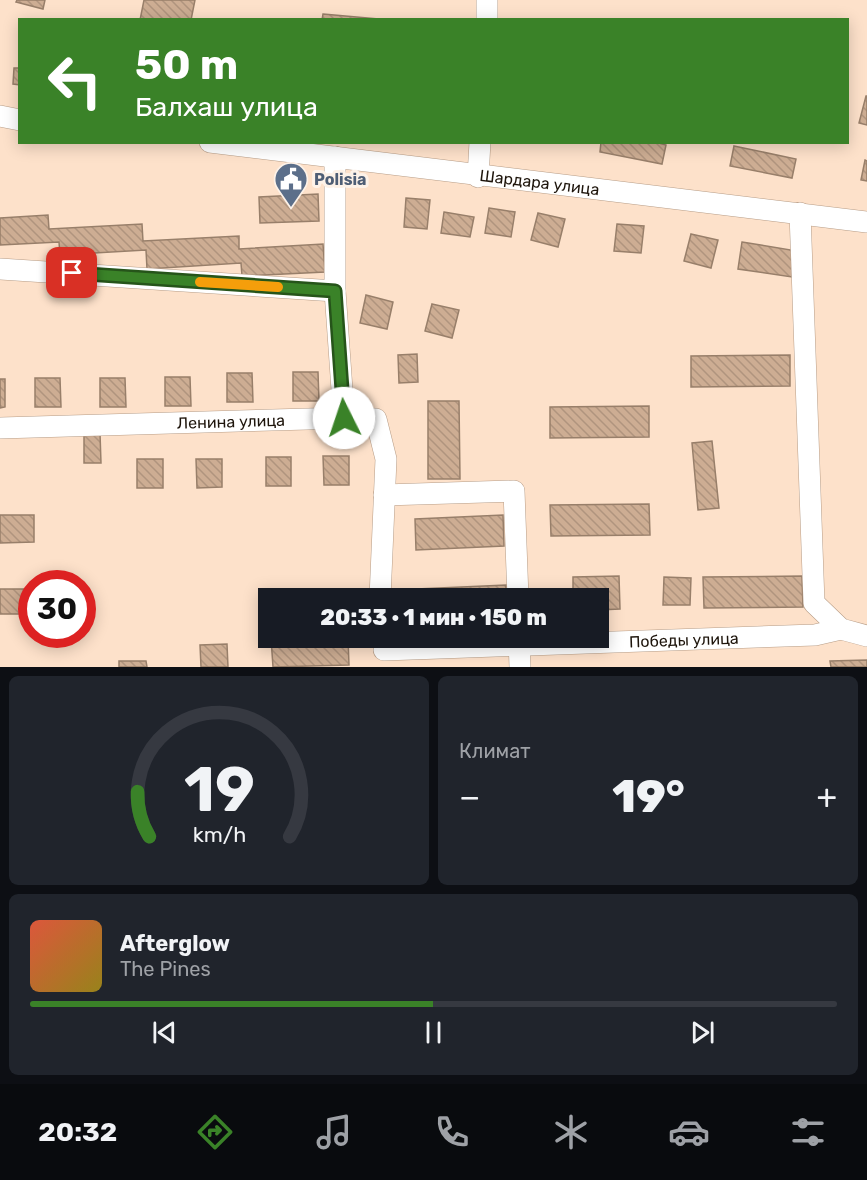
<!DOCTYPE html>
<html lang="ru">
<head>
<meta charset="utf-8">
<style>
  body { margin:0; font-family:Rubik,sans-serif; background:#20242c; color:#f1f3f6; height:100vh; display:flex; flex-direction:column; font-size:22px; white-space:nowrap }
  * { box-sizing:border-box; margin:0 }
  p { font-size:20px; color:#9ea1a6 }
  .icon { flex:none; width:33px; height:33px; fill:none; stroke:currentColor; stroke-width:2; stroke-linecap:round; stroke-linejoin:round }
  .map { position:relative; height:667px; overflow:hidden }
  .panel { display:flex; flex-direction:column; gap:9px; padding:9px; background:#0d0f14; flex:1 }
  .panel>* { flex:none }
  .top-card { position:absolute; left:18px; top:18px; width:831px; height:126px; border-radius:0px; box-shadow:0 3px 15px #0003; background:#3a8228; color:#fff; overflow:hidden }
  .speed { position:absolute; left:18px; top:570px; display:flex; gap:12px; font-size:30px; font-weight:700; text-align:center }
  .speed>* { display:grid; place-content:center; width:78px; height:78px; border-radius:50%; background:#171b24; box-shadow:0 3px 15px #0003; line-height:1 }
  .speed .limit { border:9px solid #d22; background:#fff; color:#111 }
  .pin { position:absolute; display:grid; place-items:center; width:51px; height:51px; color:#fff; margin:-26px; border-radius:12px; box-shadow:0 3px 9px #0006 }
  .me { position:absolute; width:66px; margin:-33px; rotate:356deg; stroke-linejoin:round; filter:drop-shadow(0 0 4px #0008) }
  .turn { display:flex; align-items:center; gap:21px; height:126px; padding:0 18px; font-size:27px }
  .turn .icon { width:78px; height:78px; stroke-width:2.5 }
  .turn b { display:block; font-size:42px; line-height:51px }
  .big { font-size:45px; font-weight:800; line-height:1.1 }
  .panel .card { flex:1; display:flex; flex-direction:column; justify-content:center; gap:9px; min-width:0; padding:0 21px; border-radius:9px; background:#20242c }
  .panel .dial { align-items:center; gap:0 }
  .dial svg { height:156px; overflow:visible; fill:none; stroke:#363941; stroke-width:7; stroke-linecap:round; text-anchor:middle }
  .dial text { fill:#f1f3f6; stroke:none }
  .song { display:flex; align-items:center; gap:18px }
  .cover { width:72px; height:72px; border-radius:9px; background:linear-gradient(135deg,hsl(10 70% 55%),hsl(50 70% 35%)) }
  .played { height:6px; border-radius:3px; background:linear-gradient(90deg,#3a8228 50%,#363941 50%) }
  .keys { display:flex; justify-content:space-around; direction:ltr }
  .heat { display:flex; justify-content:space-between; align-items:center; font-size:33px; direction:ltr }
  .panel .tiles { flex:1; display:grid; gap:9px; grid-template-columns:1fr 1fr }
  .card:last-child { grid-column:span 2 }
  .trip { position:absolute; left:258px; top:588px; width:351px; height:60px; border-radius:0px; background:#171b24; box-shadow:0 3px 15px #0003; font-weight:800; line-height:60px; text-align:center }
  .dock { display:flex; height:96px; justify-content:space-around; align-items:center; background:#090b0e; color:#9ea1a6 }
  .dock .icon { width:42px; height:42px }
  .dock .on { color:#3a8228 }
  .dock b { font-size:27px; color:#f1f3f6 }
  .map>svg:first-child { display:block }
</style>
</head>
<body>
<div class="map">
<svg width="867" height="667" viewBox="0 0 867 667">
  <defs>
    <pattern id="building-back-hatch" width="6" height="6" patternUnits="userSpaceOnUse" patternTransform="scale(1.5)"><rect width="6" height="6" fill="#cdad93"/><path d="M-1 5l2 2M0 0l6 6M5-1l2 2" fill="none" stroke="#b0947e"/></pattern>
  </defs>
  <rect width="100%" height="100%" fill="#fde1ca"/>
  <g fill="url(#building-back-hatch)" stroke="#987f6a" stroke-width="1.5">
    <polygon points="17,0 45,0 43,9 16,2"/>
    <polygon points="144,0 195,0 191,20 140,20"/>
    <polygon points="323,14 390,20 322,20"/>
    <polygon points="14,68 20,68 20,85 13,84"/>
    <polygon points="866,96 867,96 867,125 859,123"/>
    <polygon points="601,142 655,142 666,145 662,164 600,152"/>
    <polygon points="734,146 796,159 792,178 730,166"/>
    <polygon points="865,160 867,161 867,181 861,180"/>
    <polygon points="318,194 319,221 260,223 259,197"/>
    <polygon points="406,198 430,200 427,229 404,227"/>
    <polygon points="489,208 515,212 511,237 485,233"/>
    <polygon points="444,212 474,217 470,237 441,233"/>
    <polygon points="538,213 565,219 558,247 531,240"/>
    <polygon points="48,215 49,229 142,224 143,241 239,236 239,249 323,244 325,272 242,276 241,263 147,269 146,250 60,255 59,242 0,245 0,218"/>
    <polygon points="617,224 644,226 641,253 614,251"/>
    <polygon points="691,234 718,240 711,268 684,261"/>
    <polygon points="742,242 797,251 792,277 738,269"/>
    <polygon points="366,295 393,302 387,329 360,323"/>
    <polygon points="432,304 459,310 452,338 425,331"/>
    <polygon points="417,354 418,382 399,383 398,355"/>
    <polygon points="790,355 790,386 691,387 691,356"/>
    <polygon points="293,372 318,372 319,401 293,401"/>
    <polygon points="227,373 252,373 253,402 227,402"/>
    <polygon points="165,377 190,377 191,406 165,406"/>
    <polygon points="35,378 60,378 61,407 35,407"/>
    <polygon points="100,378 125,378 126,407 100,407"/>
    <polygon points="0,379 5,379 5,407 0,408"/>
    <polygon points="428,401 459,401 460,479 428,479"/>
    <polygon points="649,406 649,437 550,438 550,407"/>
    <polygon points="100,433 101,463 84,463 84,434"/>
    <polygon points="712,441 719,508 698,510 692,443"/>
    <polygon points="323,456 349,456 349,485 324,485"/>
    <rect x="266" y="457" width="25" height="29"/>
    <rect x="137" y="459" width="26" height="29"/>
    <polygon points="196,459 222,459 222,487 197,488"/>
    <polygon points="649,504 650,535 551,536 550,505"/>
    <polygon points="0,515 34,515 34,542 0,543"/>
    <polygon points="503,515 504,546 416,550 415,519"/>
    <polygon points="619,576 620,609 598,610 598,598 573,598 573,577"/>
    <polygon points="802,576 803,607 704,608 703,577"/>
    <polygon points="664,577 691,578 690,605 663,605"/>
    <polygon points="506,585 506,598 417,598 417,589"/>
    <rect x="0" y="589" width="32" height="25"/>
    <polygon points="271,638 348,638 349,665 273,667"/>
    <polygon points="227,644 228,667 201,667 200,645"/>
    <polygon points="867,660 867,667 831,667 830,661"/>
    <polygon points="119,661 146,661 147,667 119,667"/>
  </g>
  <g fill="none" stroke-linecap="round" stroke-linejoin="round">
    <defs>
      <g id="minor">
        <polyline points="487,20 487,0"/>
        <polyline points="0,116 20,120"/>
        <path id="s1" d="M210,142L867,222"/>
        <polyline points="478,177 480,142"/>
        <polyline points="800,213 814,603 841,629 867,636"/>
        <polyline points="0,269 335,291"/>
        <polyline points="344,418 376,419 386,459 380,598"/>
        <path id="s2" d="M0,428L344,418L335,291V157"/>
        <polyline points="384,495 514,491 518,598"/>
        <polyline points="519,638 520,667"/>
        <path id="s3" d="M384,650L815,635L841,629"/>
      </g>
    </defs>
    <use href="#minor" stroke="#b79d87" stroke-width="22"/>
    <use href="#minor" stroke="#fff" stroke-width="21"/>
  </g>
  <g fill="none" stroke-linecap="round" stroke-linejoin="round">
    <defs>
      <polyline id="route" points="72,273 335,291 344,418"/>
    </defs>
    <use href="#route" stroke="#26541a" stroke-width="15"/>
    <use href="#route" stroke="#3a8228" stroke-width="10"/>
    <polyline stroke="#f59e0b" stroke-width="10" points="200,282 278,287"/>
  </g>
  <defs>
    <symbol id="civic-pin" viewBox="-11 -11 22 30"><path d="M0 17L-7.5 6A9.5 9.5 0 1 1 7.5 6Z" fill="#5c6f8a" stroke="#fdf2e8"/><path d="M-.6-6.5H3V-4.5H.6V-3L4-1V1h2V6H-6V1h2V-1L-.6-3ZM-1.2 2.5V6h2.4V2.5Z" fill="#fff"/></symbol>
  </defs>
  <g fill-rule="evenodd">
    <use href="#civic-pin" x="272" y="160" width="38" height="52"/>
  </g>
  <g text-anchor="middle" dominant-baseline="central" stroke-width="6" stroke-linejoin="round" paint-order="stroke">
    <g font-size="16" font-weight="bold" fill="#4e5e75" stroke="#fdf2e8" text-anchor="start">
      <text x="314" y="179">Polisia</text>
    </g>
    <g font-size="16" fill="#1e150c" stroke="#fdf2e8">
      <text stroke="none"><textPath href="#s1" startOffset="332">Шардара улица</textPath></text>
      <text stroke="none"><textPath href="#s2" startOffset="231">Ленина улица</textPath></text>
      <text stroke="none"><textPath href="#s3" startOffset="300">Победы улица</textPath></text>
    </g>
  </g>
</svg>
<div class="speed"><div class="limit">30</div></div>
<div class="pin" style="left:72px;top:273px;background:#d93025"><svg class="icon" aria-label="arrive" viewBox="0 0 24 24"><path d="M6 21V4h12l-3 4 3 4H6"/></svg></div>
<svg class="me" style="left:344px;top:418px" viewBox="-20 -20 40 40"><circle r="19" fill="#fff"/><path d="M0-13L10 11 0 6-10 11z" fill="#3a8228"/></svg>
<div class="trip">20:33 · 1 мин · 150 m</div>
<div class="top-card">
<div class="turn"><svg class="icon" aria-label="left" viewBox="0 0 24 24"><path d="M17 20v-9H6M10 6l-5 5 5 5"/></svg><div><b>50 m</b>Балхаш улица</div></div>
</div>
</div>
<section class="panel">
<div class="tiles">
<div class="card dial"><svg viewBox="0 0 100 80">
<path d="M14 69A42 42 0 1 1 86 69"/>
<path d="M14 69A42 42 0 0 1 8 46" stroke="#3a8228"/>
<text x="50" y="56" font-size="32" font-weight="700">19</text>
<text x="50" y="72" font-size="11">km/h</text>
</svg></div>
<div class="card"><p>Климат</p>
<div class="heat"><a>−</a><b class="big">19°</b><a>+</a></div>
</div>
<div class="card">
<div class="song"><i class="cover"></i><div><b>Afterglow</b><p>The Pines</p></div></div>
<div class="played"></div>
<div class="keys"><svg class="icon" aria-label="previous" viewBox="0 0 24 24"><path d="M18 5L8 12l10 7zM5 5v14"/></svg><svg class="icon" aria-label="pause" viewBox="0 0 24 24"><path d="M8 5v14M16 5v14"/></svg><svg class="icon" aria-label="next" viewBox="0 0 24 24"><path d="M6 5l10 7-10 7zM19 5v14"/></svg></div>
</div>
</div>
</section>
<nav class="dock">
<b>20:32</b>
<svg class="icon on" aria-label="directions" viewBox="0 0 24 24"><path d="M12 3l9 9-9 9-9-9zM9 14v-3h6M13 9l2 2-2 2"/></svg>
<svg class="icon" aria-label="music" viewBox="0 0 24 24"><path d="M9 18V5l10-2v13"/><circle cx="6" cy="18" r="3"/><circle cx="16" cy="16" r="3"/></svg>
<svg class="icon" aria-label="phone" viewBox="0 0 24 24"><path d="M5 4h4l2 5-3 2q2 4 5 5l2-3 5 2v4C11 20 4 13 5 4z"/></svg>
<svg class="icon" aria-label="climate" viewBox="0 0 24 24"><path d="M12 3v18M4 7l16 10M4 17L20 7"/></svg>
<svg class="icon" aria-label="car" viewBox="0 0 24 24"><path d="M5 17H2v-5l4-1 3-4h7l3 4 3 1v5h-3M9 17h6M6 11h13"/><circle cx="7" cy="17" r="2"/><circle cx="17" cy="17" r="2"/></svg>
<svg class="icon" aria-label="filters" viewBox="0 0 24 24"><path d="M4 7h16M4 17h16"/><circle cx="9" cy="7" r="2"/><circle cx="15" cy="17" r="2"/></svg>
</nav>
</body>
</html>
